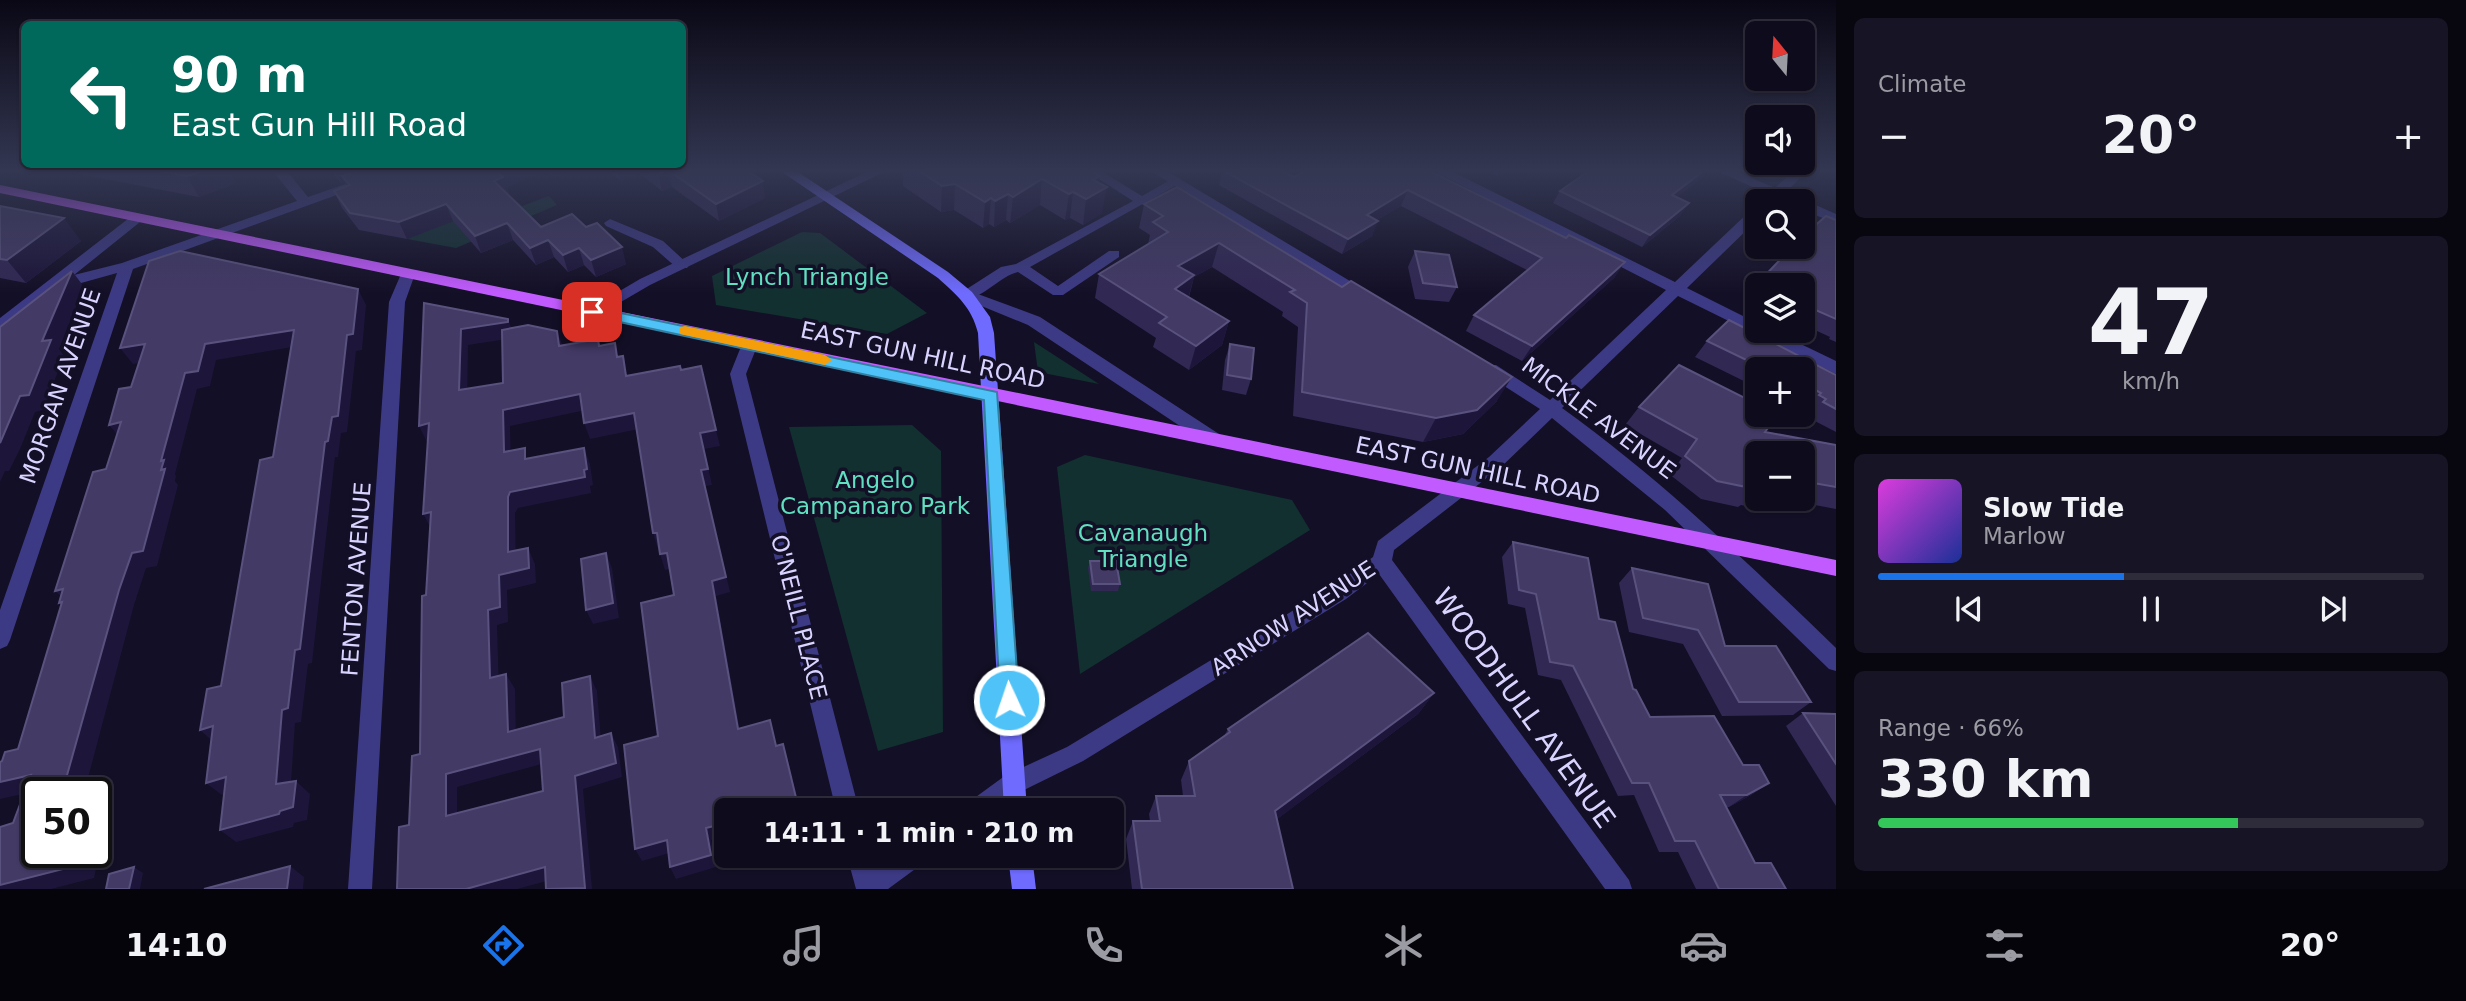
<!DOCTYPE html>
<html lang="en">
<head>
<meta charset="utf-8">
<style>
  body { margin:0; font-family:"DejaVu Sans",sans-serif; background:#171425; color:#f1f3f6; height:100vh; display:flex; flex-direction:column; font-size:26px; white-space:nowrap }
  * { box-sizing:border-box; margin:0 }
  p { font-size:23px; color:#9b9ba3 }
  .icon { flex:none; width:38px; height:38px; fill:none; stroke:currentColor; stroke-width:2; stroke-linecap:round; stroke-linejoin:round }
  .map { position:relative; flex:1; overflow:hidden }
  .panel { display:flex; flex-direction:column; gap:18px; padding:18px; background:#08060f; width:630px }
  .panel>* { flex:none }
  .banner { position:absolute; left:21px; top:21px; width:665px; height:147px; border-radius:10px; box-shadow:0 2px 5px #0004,0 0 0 2px #2e2b3b; background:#00695c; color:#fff; overflow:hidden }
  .needle { width:46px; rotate:342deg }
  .controls { position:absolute; left:1745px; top:21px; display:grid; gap:14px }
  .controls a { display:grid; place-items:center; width:70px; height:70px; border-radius:10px; background:#0e0b1c; box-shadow:0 2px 5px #0004,0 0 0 2px #2e2b3b; font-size:35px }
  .speed { position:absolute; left:21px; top:777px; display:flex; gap:14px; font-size:35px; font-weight:700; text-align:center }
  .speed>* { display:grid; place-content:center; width:91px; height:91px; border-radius:50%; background:#0e0b1c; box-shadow:0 2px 5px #0004,0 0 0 2px #2e2b3b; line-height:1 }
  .speed .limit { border:4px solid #111; border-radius:10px; background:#fff; color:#111 }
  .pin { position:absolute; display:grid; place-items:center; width:60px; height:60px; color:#fff; margin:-30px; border-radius:14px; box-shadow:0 4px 10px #0006 }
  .me { position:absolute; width:77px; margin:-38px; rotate:357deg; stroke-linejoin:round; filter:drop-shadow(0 0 5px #0008) }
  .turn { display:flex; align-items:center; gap:24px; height:147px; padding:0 35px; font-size:32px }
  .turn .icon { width:91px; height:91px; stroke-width:2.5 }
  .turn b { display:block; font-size:49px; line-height:60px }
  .big { font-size:52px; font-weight:600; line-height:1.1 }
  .panel .card { flex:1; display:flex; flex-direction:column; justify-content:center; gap:10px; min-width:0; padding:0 24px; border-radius:10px; background:#171425 }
  .panel .dial { align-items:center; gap:0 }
  .dial b { font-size:91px; line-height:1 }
  .song { display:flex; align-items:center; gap:21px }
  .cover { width:84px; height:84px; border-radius:10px; background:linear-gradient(135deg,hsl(300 70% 55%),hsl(230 70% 35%)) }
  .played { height:7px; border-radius:4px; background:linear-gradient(90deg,#1a73e8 45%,#2e2b3b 45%) }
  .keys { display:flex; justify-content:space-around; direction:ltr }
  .heat { display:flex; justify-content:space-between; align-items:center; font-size:38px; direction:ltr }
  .charge { height:10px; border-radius:5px; background:linear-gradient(90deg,#34c759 66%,#2e2b3b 0) }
  .trip { position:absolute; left:714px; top:798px; width:410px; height:70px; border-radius:10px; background:#0e0b1c; box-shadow:0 2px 5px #0004,0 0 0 2px #2e2b3b; font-weight:600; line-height:70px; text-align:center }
  .menu { display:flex; height:112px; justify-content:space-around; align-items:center; background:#06040b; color:#9b9ba3 }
  .menu .icon { width:49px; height:49px }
  .menu .current { color:#1a73e8 }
  .menu b { font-size:32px; color:#f1f3f6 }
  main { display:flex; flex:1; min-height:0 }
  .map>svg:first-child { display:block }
</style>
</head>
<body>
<main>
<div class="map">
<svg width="1836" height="889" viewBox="0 0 1836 889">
  <rect width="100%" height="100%" fill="#130f26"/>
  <g fill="#12302f">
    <polygon points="549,196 557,205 456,248 407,239 513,198 522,206"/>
    <polygon points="802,232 820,233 927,313 887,334 716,305 712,276"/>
    <polygon points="1034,342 1099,384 1038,372"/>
    <polygon points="912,425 941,451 943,732 878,751 789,427"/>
    <polygon points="1085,455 1292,500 1310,530 1080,674 1057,467"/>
  </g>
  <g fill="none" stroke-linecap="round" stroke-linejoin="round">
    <g fill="#3d3a85" fill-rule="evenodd">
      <path d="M1085,170H1099L1142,196L1172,179L1176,178L1182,182L1030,267L1058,286L1109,251H1119V257L1063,295H1053L1018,272C999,276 981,302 962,298L960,295L962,292L1001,267L1016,264L1133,201Z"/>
      <polygon points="610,219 663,241 689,265 687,268 677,268 653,247 606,226 604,223"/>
    </g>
    <g fill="#3d3a85" fill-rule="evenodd">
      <polygon points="272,170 286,170 308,197 386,170 405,170 133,269 10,640 7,646 0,649 0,610 117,273 56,290 0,331 0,318 133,215 138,214 145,218 74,275 122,263 297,201"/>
      <polygon points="871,170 888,170 650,285 597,316 592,317 584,312 640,279"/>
      <polygon points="1149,170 1165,170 1375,296 1367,301 1362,299"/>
      <path d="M1432,170H1449L1675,282L1752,209L1757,208V220L1687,288L1757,323V331H1774L1836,361V374L1678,296L1562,408C1661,479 1749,564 1836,648V671L1829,669L1665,510L1552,418L1501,467L1394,550L1392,560L1629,880L1632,889H1605L1379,574L1346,599L1083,761L1022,791L996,810H966L969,802L1006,775L1067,747L1332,587L1373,557L1378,541L1489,457L1540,409L1484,373L1482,369L1484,365H1496L1550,400L1666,290Z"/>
      <polygon points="1715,170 1733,170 1775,188 1794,170 1808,170 1786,192 1836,214 1836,223 1802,210 1802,201 1779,199 1766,201 1764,199 1768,194"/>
      <polygon points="408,269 415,274 405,302 372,889 348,889 389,302 401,274"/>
      <polygon points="967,290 1040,317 1219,434 1222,439 1219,444 1207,444 1028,325 962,298 959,295"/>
      <polygon points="750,339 758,344 746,374 859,810 836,810 730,374 742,344"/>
      <polygon points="847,856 871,856 875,870 894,856 926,856 922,864 888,889 856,889"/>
    </g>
    <g fill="#6f6bff" fill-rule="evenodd">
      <path d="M779,170H795L948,272L972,292L990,317L994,333L1027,810H1004L978,333C972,308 957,295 938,278Z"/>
      <polygon points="1008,856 1032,856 1036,889 1012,889"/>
    </g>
    <polygon fill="#c25bff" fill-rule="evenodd" points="0,185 1836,560 1836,576 0,193"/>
  </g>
  <g fill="#312854" fill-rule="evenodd">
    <polygon points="76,170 229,170 236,183 199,197 79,174"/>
    <polygon points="331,170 572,170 554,177 546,171 507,187 509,194 508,195 541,227 626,264 596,277 584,265 568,272 554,257 536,265 513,240 481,253 453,221 407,239 359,230 342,208 334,191 347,186 344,182 341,183"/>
    <polygon points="606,170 746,170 765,198 719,221 672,187 662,191 639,173 621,181"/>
    <polygon points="903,170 1089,170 1099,183 1102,213 1083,225 1070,218 1065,220 1040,205 1010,223 1006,220 994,227 989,224 983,228 954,210 941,212 903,186"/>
    <polygon points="1222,170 1294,177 1428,170 1615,277 1522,361 1466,331 1474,315 1527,270 1401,206 1377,220 1372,236 1342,254 1219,185"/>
    <polygon points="1484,170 1508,170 1498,176"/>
    <polygon points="1177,187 1497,401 1463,434 1423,442 1293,416 1298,327 1282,316 1283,312 1212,267 1194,277 1189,297 1229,321 1222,345 1189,370 1153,347 1156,338 1095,298 1099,274 1148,244 1150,235 1139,228 1144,204"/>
    <polygon points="1560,191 1677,198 1681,215 1642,247 1553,203"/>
    <polygon points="0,206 81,241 26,283 0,278"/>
    <polygon points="1836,220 1836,342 1829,339 1830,337 1802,324 1802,285 1757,285 1757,303 1747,298 1758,283"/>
    <polygon points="1415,251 1457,287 1449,302 1415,299 1408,267"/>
    <polygon points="1707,341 1836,375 1836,432 1809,418 1812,414 1805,411 1807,409 1802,406 1802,369 1757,369 1757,385 1756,387 1695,357"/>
    <polygon points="1230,344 1251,379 1246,395 1222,390 1225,360"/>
    <path d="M1639,407L1836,445V509L1788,500L1776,512L1741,505L1738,507L1701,499L1669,474L1682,458L1625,425ZM1757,453H1802V499H1757Z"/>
    <polygon points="1513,542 1599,619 1633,689 1650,717 1743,765 1769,783 1751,795 1729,807 1726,807 1755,863 1786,889 1696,889 1678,852 1659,852 1634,795 1618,796 1561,680 1538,675 1525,608 1508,604 1502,557"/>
    <polygon points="1090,561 1120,584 1118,591 1091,591 1088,568"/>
    <polygon points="1632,568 1725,646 1811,702 1793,715 1722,716 1683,644 1629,632 1619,583"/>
    <polygon points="1434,693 1418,714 1277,819 1293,889 1132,889 1126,839 1133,821 1150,821 1149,814 1156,796 1183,796 1181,780 1189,761 1224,736 1228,729"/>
    <polygon points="1803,713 1836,714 1836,806 1786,726"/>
  </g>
  <g fill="#1d163a">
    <polygon points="205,170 229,170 236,183 199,197 187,176"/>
    <polygon points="335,170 379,170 342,176 345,182 341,183"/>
    <polygon points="502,170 546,170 546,171 507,187 509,194 500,198 494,181 497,172"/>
    <polygon points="551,170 572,170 554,177"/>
    <polygon points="618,170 638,170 639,173 621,181"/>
    <polygon points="668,170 672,187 662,191 658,174"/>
    <polygon points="1501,170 1508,170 1498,176"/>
    <polygon points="1705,170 1713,170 1664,207 1672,195"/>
    <polygon points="1100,176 1098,193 1107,187 1102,213 1083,225 1086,199 1093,180"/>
    <polygon points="1042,179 1040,205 1010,223 1013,197"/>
    <polygon points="763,181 765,198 719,221 716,204"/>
    <polygon points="955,184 954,210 941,212 942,186"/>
    <polygon points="1408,190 1401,206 1361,230 1367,215"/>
    <polygon points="1073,192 1070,218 1065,220 1069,194"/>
    <polygon points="1008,194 1006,220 994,227 995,201"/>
    <polygon points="991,198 989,224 983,228 985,202"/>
    <polygon points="1689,203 1681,215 1642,247 1650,235"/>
    <polygon points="446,204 453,221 407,239 399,222"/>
    <polygon points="64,218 81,241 26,283 7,260"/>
    <polygon points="1378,221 1372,236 1342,254 1348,239"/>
    <polygon points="507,223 513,240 481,253 475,236"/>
    <polygon points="548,240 554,257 536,265 530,248"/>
    <polygon points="1219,243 1212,267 1194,277 1188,299 1175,289 1178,266"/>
    <polygon points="622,247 626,264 596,277 591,260"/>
    <polygon points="579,248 584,265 568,272 563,255"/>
    <polygon points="1625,262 1615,277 1522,361 1532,346"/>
    <polygon points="72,271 84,287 59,349 64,356 43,410 35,412 20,449 9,471 5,471 0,482 0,443"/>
    <polygon points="358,289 366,305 362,350 356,351 347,432 341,433 338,457 335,457 312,663 308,664 301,722 295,723 290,797 276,784 282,710 295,650 325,442"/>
    <polygon points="508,319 514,335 514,338 468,345 467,406 459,390 461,329"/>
    <polygon points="1229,321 1222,345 1189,370 1196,346"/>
    <polygon points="294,330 304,345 216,360 210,386 197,389 175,474 176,476 175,481 178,485 157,566 146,568 134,605 84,793 62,793 119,590 161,470 161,461 185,373 205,344"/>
    <polygon points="557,331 563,347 559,346"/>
    <polygon points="145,344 157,360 133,364 120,348"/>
    <polygon points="1512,377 1497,401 1463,434 1423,442 1436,418"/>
    <polygon points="580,394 586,410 510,426 511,468 504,452 503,410"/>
    <polygon points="634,413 639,429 590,439 584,423"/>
    <polygon points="121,422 122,440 109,425"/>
    <polygon points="429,423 438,440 427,442 419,426"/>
    <polygon points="716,430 720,446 704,449 712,485 705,486 730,592 716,596 742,742 738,729 712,581 701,470 700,433"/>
    <polygon points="584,448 590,464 593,485 590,486 591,493 518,508 515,513 516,568 508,552 508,497 510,492 584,470"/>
    <polygon points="431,512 432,530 423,514"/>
    <polygon points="653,533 657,533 662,548 658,549"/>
    <polygon points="528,548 535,564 536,583 507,590 508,622 497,625 499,693 490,678 488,610 499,575"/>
    <polygon points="606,553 612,568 619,618 593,624 586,610"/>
    <polygon points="667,553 672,568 665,570 660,554"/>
    <polygon points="63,589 71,605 55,591"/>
    <polygon points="506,674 515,689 516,745 508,732"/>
    <polygon points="590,676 597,691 602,752 595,738"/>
    <polygon points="1434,693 1418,714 1264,829 1275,811"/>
    <polygon points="213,726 215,743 200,730"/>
    <polygon points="611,733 618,747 622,777 583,789 592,889 582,889 575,776"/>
    <polygon points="540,749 549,762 457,787 457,829 446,816 446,774"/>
    <polygon points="31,775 50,788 0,799 0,782"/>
    <polygon points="226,777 241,790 222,795 206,783"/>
    <polygon points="296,781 310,794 307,820 294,823 293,827 236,842 220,830 280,811"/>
    <polygon points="1769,783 1751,795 1729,807 1747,795"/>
    <polygon points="96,803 109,812 94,878 51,889 0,889 0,885 78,852 96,852"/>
    <polygon points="726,823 726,836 711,840 716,867 676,879 670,867 706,828"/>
    <polygon points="667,840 673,852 642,861 635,849"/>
    <polygon points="290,866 304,877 303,889 287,889"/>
    <polygon points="134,867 143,873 140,889 129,889"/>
    <polygon points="545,867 554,879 517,889 466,889"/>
  </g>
  <g fill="#433a66" stroke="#5a527e" stroke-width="2" fill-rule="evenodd">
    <polygon points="153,170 205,170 187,176"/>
    <polygon points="360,170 502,170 497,172 503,177 494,181 541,227 572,214 586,227 597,223 622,247 591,260 579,248 563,255 548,240 530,248 507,223 475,236 446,204 399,222 350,213 334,191 350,185 342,176"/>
    <polygon points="652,170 746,170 763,181 716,204 668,170 658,174"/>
    <polygon points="918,170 1089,170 1100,176 1093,180 1107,187 1086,199 1073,192 1069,194 1042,179 1013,197 1008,194 995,201 991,198 985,202 955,184 942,186"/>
    <polygon points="1222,170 1280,170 1294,177 1308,170 1428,170 1566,238 1569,235 1625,262 1532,346 1474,315 1542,258 1408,190 1367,215 1378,221 1348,239"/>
    <polygon points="1590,170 1705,170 1672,195 1689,203 1650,235 1560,191"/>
    <polygon points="1177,187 1342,287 1351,281 1512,377 1477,410 1436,418 1302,392 1307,303 1290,292 1295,290 1219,243 1178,266 1194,275 1175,289 1229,321 1196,346 1159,323 1167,317 1099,274 1168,232 1153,222 1163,216 1144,204"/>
    <polygon points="0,206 64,218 7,260 0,259"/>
    <polygon points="1826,216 1836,220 1836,319 1802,304 1802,285 1762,285 1758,283 1792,247 1802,247 1802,237"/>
    <polygon points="180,251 358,289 353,334 347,335 338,416 332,417 328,441 325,442 300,649 295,650 288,708 282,710 276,784 296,781 293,807 280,811 279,814 220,830 226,777 206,783 213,726 200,730 207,689 221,686 260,460 273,457 294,330 205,344 198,371 185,373 161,461 164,460 161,470 165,469 143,551 132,553 119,590 62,793 37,793 37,852 78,852 75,866 0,885 0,827 13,823 31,775 0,782 0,762 2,761 5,752 18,749 62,602 59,603 63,589 55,591 93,472 106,469 121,422 109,425 119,389 131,387 145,344 120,348 149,261"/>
    <polygon points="1415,251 1449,255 1457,287 1423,283"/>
    <polygon points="72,271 42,341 51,340 29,395 20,396 0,443 0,327"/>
    <path d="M424,303L508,319V322L461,329L459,390L503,383L502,330L528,325L557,331L559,346L598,339L599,346L615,343L617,357L623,356L626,376L680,366L681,370L701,366L716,430L700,433L708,469L701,470L726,577L712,581L738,729L770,720L776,746L783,744L799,810H726V823L706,828L711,855L670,867L667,840L635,849L624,745L658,736L641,603L674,595L667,553L660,554L657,533H653L634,413L584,423L580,394L503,410L504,452L525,448V459L584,448L587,469L584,470L585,477L510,492L508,497V552L528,548L529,568L499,575L500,607L488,610L490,678L506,674L508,732L564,717L562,683L590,676L595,738L611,733L616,763L575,776L585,888L546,889L545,867L466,889H397L399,827L409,825L412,756L420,754L422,596L426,595L431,512L423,514L429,423L419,426ZM540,749L543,791L446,816V774Z"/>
    <polygon points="1729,320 1836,375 1836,409 1823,402 1826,399 1819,395 1821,393 1802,383 1802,369 1776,369 1772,368 1771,369 1765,369 1707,341"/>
    <polygon points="1230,344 1254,348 1251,379 1227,375"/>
    <polygon points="1679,365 1757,404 1757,415 1778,415 1765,432 1836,445 1836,487 1802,481 1802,453 1757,453 1757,487 1756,489 1717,481 1685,456 1697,439 1639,407"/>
    <polygon points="1513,542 1588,558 1599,619 1615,622 1633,689 1636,690 1650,717 1714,716 1743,765 1759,765 1769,783 1747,795 1720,795 1755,863 1771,863 1786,889 1719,889 1695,841 1675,841 1649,783 1632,783 1573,666 1550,662 1536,594 1519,590"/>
    <polygon points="606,553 613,603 586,610 581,559"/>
    <polygon points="1090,561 1116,561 1120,584 1093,584"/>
    <polygon points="1632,568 1708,584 1725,646 1776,646 1811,702 1739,702 1698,630 1643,618"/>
    <polygon points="1368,633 1434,693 1275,811 1293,889 1142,889 1133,821 1160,821 1156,796 1195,796 1189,761 1230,732 1228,729"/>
    <polygon points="1803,713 1836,714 1836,764"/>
    <polygon points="290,866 287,889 204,889"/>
    <polygon points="134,867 129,889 106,889 109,874"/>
  </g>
  <linearGradient id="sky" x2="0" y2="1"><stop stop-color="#0a0815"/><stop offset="0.58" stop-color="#333752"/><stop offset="1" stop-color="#333752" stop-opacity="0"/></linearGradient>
  <rect width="1836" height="294" fill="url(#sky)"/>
  <polygon fill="#4fc3f7" stroke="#337fa1" stroke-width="2" points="592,307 997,392 1019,700 1016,706 1009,709 1003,706 1000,700 984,400 587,315 584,312"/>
  <polygon fill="#f59e0b" points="685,326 825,355 832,360 825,365 680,334 680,327"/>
  <g text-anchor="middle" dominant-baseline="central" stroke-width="7" stroke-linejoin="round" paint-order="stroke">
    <g font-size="23" fill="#5fe0c0" stroke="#130f26">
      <text x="807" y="277">Lynch Triangle</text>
      <text x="875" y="480">Angelo<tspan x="875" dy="26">Campanaro Park</tspan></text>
      <text x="1143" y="533">Cavanaugh<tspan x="1143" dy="26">Triangle</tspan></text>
    </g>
    <g font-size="23" fill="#d9d4ff" stroke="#130f26">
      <text transform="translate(923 355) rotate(12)">EAST GUN HILL ROAD</text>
      <text transform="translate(60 386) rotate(-71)">MORGAN AVENUE</text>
      <text transform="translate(1599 418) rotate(37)">MICKLE AVENUE</text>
      <text transform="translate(1478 470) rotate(12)">EAST GUN HILL ROAD</text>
      <text transform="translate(356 579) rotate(-86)">FENTON AVENUE</text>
      <text transform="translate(799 617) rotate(76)">O'NEILL PLACE</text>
      <text transform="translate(1293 618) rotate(-33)">ARNOW AVENUE</text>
    </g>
    <g font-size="28" fill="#d9d4ff" stroke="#130f26">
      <text transform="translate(1524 708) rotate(54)">WOODHULL AVENUE</text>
    </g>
  </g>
</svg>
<div class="controls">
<a><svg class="needle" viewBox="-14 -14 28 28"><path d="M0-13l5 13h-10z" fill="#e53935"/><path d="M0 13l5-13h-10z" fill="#9b9ba3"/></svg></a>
<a><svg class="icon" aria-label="sound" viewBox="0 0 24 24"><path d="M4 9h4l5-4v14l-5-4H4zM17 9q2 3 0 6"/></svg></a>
<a><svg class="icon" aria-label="search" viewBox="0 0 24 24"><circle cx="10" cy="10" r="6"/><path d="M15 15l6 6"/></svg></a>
<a><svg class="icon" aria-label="layers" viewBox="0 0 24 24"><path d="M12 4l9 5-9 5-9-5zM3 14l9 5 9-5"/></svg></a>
<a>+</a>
<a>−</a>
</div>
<div class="speed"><div class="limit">50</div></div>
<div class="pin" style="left:592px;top:312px;background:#d93025"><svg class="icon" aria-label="arrive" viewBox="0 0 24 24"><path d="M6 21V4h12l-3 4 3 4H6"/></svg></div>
<svg class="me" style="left:1009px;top:700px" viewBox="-20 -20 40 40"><circle r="17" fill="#4fc3f7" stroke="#fff" stroke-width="3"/><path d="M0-11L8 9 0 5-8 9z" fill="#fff"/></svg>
<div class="trip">14:11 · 1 min · 210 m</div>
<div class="banner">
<div class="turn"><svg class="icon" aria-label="left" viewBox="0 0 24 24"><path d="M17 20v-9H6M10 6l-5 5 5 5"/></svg><div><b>90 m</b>East Gun Hill Road</div></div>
</div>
</div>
<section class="panel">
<div class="card"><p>Climate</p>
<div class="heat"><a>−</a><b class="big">20°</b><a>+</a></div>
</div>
<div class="card dial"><b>47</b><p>km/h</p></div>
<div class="card">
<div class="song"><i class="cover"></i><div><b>Slow Tide</b><p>Marlow</p></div></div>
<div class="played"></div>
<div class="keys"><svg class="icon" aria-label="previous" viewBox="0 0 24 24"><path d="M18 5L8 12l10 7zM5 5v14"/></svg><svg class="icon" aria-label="pause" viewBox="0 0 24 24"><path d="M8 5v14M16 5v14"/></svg><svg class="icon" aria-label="next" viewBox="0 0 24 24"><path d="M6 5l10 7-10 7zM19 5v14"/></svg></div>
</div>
<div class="card"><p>Range · 66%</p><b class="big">330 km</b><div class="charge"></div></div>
</section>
</main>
<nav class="menu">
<b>14:10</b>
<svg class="icon current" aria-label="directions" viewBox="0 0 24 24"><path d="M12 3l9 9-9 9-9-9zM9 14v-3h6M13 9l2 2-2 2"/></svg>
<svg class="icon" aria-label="music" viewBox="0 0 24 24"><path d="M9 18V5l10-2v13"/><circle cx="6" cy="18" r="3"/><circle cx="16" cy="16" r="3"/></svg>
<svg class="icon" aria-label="phone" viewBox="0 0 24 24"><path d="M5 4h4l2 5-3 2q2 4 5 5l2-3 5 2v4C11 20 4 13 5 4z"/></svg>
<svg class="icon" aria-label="climate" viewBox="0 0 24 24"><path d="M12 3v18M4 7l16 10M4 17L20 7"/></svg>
<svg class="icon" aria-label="car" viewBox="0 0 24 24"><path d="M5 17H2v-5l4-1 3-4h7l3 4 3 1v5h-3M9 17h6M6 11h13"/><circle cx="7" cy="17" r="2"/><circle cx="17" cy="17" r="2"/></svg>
<svg class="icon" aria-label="filters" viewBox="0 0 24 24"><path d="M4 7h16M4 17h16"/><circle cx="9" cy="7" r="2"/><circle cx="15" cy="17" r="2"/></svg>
<b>20°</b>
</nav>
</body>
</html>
